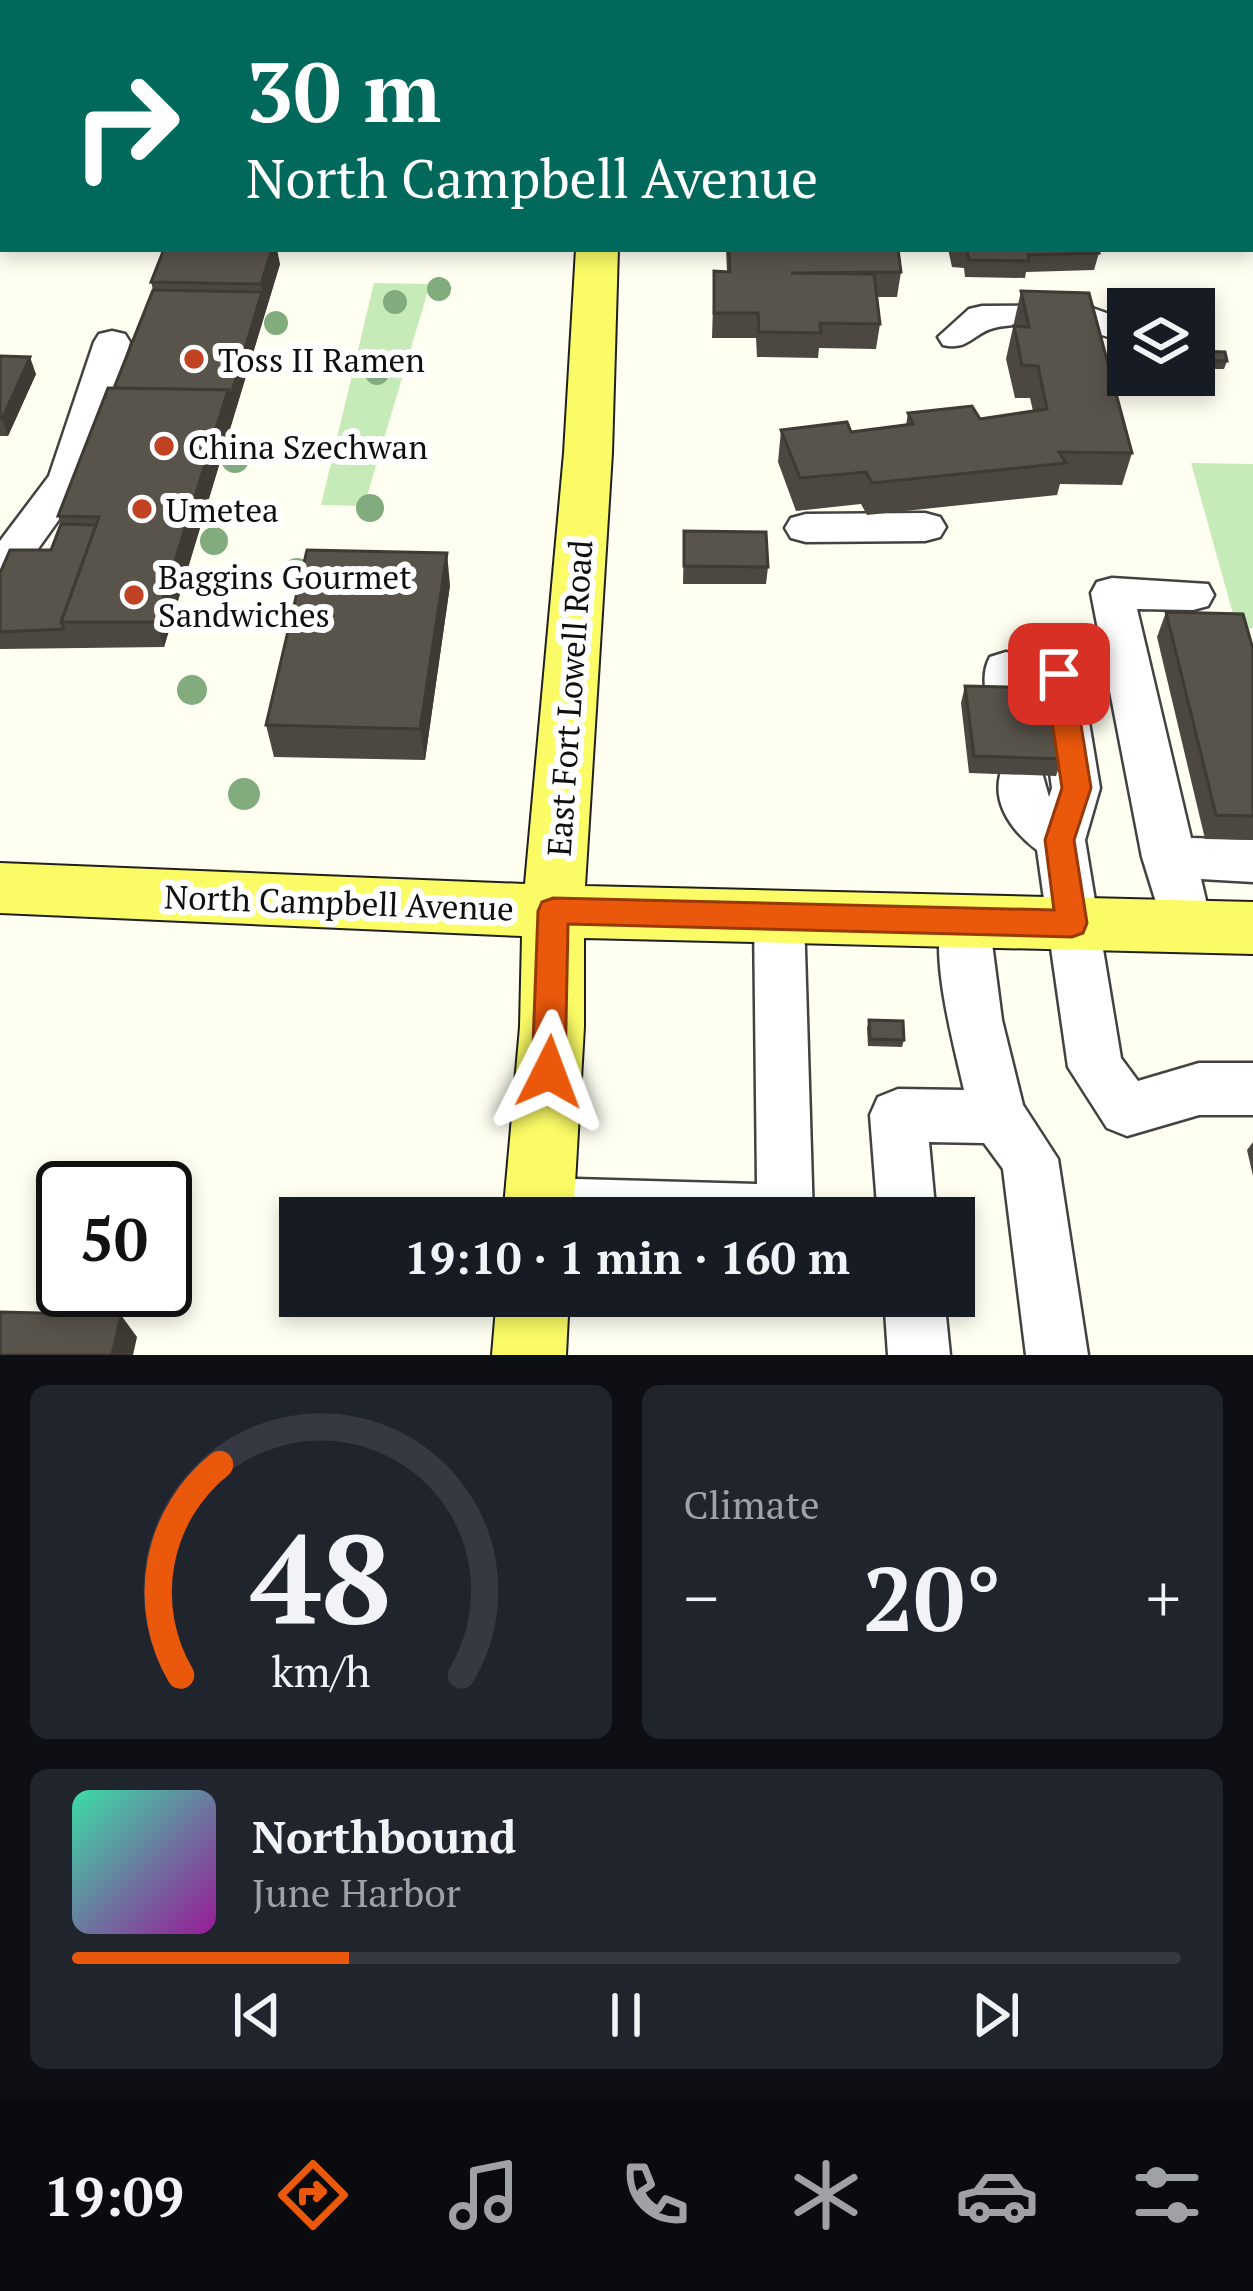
<!DOCTYPE html>
<html lang="en">
<head>
<meta charset="utf-8">
<style>
  body { margin:0; font-family:"PT Serif",serif; background:#20242c; color:#f1f3f6; height:100vh; display:flex; flex-direction:column; font-size:45px; white-space:nowrap }
  * { box-sizing:border-box; margin:0 }
  p { font-size:39px; color:#9ea1a6 }
  .icon { flex:none; width:66px; height:66px; fill:none; stroke:currentColor; stroke-width:2; stroke-linecap:round; stroke-linejoin:round }
  .map { position:relative; height:1355px; overflow:hidden }
  .panel { display:flex; flex-direction:column; gap:30px; padding:30px; background:#0d0f14; flex:1 }
  .panel>* { flex:none }
  .banner { position:absolute; left:0px; top:0px; width:1254px; height:252px; box-shadow:0 6px 18px #0003; background:#00695c; color:#fff; overflow:hidden }
  .fabs { position:absolute; left:1107px; top:288px; display:grid; gap:24px }
  .fabs a { display:grid; place-items:center; width:108px; height:108px; border-radius:0px; background:#171b24; box-shadow:0 6px 18px #0003; font-size:60px }
  .speed { position:absolute; left:36px; top:1161px; display:flex; gap:24px; font-size:60px; font-weight:700; text-align:center }
  .speed>* { display:grid; place-content:center; width:156px; height:156px; border-radius:50%; background:#171b24; box-shadow:0 6px 18px #0003; line-height:1 }
  .speed .limit { border:6px solid #111; border-radius:18px; background:#fff; color:#111 }
  .pin { position:absolute; display:grid; place-items:center; width:102px; height:102px; color:#fff; margin:-51px; border-radius:24px; box-shadow:0 6px 18px #0006 }
  .me { position:absolute; width:132px; margin:-66px; rotate:3deg; stroke-linejoin:round; filter:drop-shadow(0 0 9px #0008) }
  .turn { display:flex; align-items:center; gap:42px; height:252px; padding:0 48px; font-size:54px }
  .turn .icon { width:156px; height:156px; stroke-width:2.5 }
  .turn b { display:block; font-size:84px; line-height:102px }
  .big { font-size:90px; font-weight:800; line-height:1.1 }
  .panel .widget { flex:1; display:flex; flex-direction:column; justify-content:center; gap:18px; min-width:0; padding:0 42px; border-radius:18px; background:#20242c }
  .panel .dial { align-items:center; gap:0 }
  .dial svg { height:312px; overflow:visible; fill:none; stroke:#363941; stroke-width:7; stroke-linecap:round; text-anchor:middle }
  .dial text { fill:#f1f3f6; stroke:none }
  .song { display:flex; align-items:center; gap:36px }
  .cover { width:144px; height:144px; border-radius:18px; background:linear-gradient(135deg,hsl(160 70% 55%),hsl(300 70% 35%)) }
  .played { height:12px; border-radius:6px; background:linear-gradient(90deg,#ea580c 25%,#363941 25%) }
  .keys { display:flex; justify-content:space-around; direction:ltr }
  .heat { display:flex; justify-content:space-between; align-items:center; font-size:66px; direction:ltr }
  .panel .tiles { flex:1; display:grid; gap:30px; grid-template-columns:1fr 1fr }
  .widget:last-child { grid-column:span 2 }
  .trip { position:absolute; left:279px; top:1197px; width:696px; height:120px; border-radius:0px; background:#171b24; box-shadow:0 6px 18px #0003; font-weight:800; line-height:120px; text-align:center }
  .dock { display:flex; height:192px; justify-content:space-around; align-items:center; background:#090b0e; color:#9ea1a6 }
  .dock .icon { width:84px; height:84px }
  .dock .active { color:#ea580c }
  .dock b { font-size:54px; color:#f1f3f6 }
  .map>svg:first-child { display:block }
</style>
</head>
<body>
<div class="map">
<svg width="1253" height="1355" viewBox="0 0 1253 1355">
  <rect width="100%" height="100%" fill="#fefff1"/>
  <g fill="#c6ebb9">
    <polygon points="374,283 430,284 364,506 321,505"/>
    <polygon points="1191,463 1253,464 1253,628 1237,628"/>
  </g>
  <g fill="none" stroke-linecap="round" stroke-linejoin="round">
    <defs>
      <g id="minor">
        <rect x="0" y="140" width="3" height="20"/>
        <rect x="1251" y="175" width="2" height="20"/>
        <path d="M1084,305L1126,320V336C1107,341 1098,332 1080,328C1059,323 1016,323 994,328C973,333 969,351 943,345L938,337L969,309L982,306Z"/>
        <polygon points="112,331 125,334 130,342 88,479 35,553 15,598 0,602 0,541 49,476 94,342 99,334"/>
        <polygon points="925,513 940,517 946,527 940,537 925,541 806,542 791,538 785,528 791,518 806,514"/>
        <polygon points="1112,578 1208,584 1214,595 1208,606 1193,610 1137,609 1191,838 1253,840 1253,882 1201,879 1212,926 1204,941 1186,948 1168,941 1142,857 1091,593 1097,582"/>
        <path d="M1006,652L1022,657C1032,675 1037,699 1027,717L1011,722L995,717C985,699 980,675 990,657Z"/>
        <path d="M1059,657L1075,662L1081,674L1100,788L1085,840L1121,1058L1138,1081L1199,1063H1253V1115H1199L1127,1136L1107,1128L1068,1067L1037,850C1009,829 987,797 1005,762L1022,756L1039,762L1049,797L1052,788L1037,674L1043,662Z"/>
        <polygon points="779,894 797,901 804,916 813,1218 515,1218 510,1206 518,1186 539,1178 757,1184 754,916 761,901"/>
        <path d="M964,898L982,905L989,920L1002,1020L1023,1105L1058,1159L1088,1355H1026L1003,1169L984,1143L929,1142L936,1218H878L870,1115L878,1097L898,1089L964,1090C954,1045 926,946 946,905Z"/>
        <polygon points="884,1296 944,1296 950,1355 888,1355"/>
      </g>
      <g id="major">
        <polygon points="598,0 632,0 597,3"/>
        <polygon points="576,249 618,249 612,453 585,886 1253,902 1253,954 584,938 584,1027 573,1218 503,1218 520,1027 522,936 0,913 0,863 525,884 564,453"/>
        <polygon points="497,1296 569,1296 566,1355 492,1355"/>
      </g>
    </defs>
    <use href="#minor" stroke="#424242" stroke-width="5"/>
    <use href="#major" stroke="#202020" stroke-width="4"/>
    <use href="#minor" fill="#fff" fill-rule="evenodd"/>
    <use href="#major" fill="#fafb65" fill-rule="evenodd"/>
  </g>
  <g fill="#82ac7e">
    <circle cx="439" cy="289" r="12"/>
    <circle cx="395" cy="302" r="12"/>
    <circle cx="276" cy="323" r="12"/>
    <circle cx="377" cy="373" r="12"/>
    <circle cx="348" cy="450" r="14"/>
    <circle cx="235" cy="459" r="14"/>
    <circle cx="370" cy="508" r="14"/>
    <circle cx="214" cy="541" r="14"/>
    <circle cx="297" cy="572" r="14"/>
    <circle cx="192" cy="690" r="15"/>
    <circle cx="244" cy="794" r="16"/>
  </g>
  <g fill="#4c4740">
    <polygon points="0,0 79,0 80,3 3,3 3,23 0,23"/>
    <rect x="280" y="0" width="252" height="3"/>
    <polygon points="761,0 934,0 933,3 761,3"/>
    <rect x="0" y="25" width="3" height="37"/>
    <rect x="0" y="97" width="3" height="42"/>
    <rect x="0" y="153" width="3" height="43"/>
    <rect x="0" y="198" width="3" height="50"/>
    <polygon points="726,249 898,249 901,272 897,297 877,297 880,324 876,349 819,348 818,358 757,357 756,338 712,338 714,271 727,272"/>
    <polygon points="948,249 1098,249 1099,253 1094,270 1026,272 1025,278 965,277 964,268 952,267"/>
    <polygon points="280,264 164,647 0,649 0,573 51,550 61,524 58,516 114,388 153,290 151,282"/>
    <polygon points="1021,291 1132,453 1122,485 1060,484 1057,495 867,515 861,504 796,511 778,462 781,430 851,432 906,425 908,413 980,419 1033,411 1030,398 1015,398 1006,359"/>
    <polygon points="1194,351 1227,361 1224,369 1194,369"/>
    <polygon points="0,356 36,374 8,436 0,436"/>
    <polygon points="684,531 768,567 766,584 683,584"/>
    <polygon points="450,585 425,760 274,757 266,725"/>
    <polygon points="1166,612 1253,649 1253,840 1205,839 1157,637"/>
    <polygon points="965,686 1062,759 1056,776 969,773 961,703"/>
    <polygon points="869,1020 904,1040 902,1047 868,1046 867,1028"/>
    <polygon points="1253,1142 1253,1176 1247,1150"/>
  </g>
  <g fill="#3e3a34">
    <polygon points="272,249 277,249 280,264 266,310 261,284"/>
    <polygon points="262,292 266,310 164,647 156,622 228,390"/>
    <polygon points="30,357 36,374 8,436 2,419"/>
    <polygon points="447,553 450,585 425,760 420,729"/>
    <polygon points="121,1315 137,1337 133,1355 112,1355"/>
  </g>
  <g fill="#58534b" stroke="#3e3a34" stroke-width="3">
    <polygon points="0,0 69,0 67,3 3,3 3,7 0,7"/>
    <polygon points="106,0 179,0 178,3 104,3"/>
    <polygon points="763,0 801,0 802,3 764,3"/>
    <polygon points="1005,0 1040,0 1040,3 1006,3"/>
    <rect x="0" y="25" width="3" height="21"/>
    <rect x="0" y="97" width="3" height="25"/>
    <rect x="0" y="153" width="3" height="26"/>
    <rect x="0" y="198" width="3" height="33"/>
    <polygon points="164,249 272,249 261,284 151,282"/>
    <polygon points="729,249 898,249 901,272 791,273 874,274 880,324 820,323 821,333 759,332 758,313 714,313 714,271 730,272"/>
    <polygon points="955,249 1098,249 1099,253 1028,255 1029,261 969,260 967,251"/>
    <polygon points="153,290 262,292 230,398 228,390 114,388"/>
    <polygon points="1021,291 1089,293 1132,453 1059,452 1066,463 872,483 866,472 800,478 781,430 847,422 851,432 913,424 908,413 972,406 980,419 1047,409 1038,366 1022,365 1014,326 1029,327"/>
    <polygon points="1152,295 1183,296 1187,309 1156,309"/>
    <polygon points="1194,351 1225,352 1227,361 1196,360"/>
    <polygon points="0,356 30,357 2,419 0,419"/>
    <polygon points="108,388 228,390 156,622 61,622 99,517 58,516"/>
    <polygon points="61,524 96,525 61,622 64,629 0,632 0,573 10,550 51,550"/>
    <polygon points="684,531 766,532 768,567 684,566"/>
    <polygon points="307,550 447,553 420,729 266,725"/>
    <polygon points="1166,612 1243,614 1253,649 1253,816 1216,815"/>
    <polygon points="965,686 1048,688 1062,759 974,756"/>
    <polygon points="869,1020 903,1021 904,1040 870,1039"/>
    <polygon points="0,1312 121,1315 112,1355 0,1355"/>
  </g>
  <polygon fill="#ea580c" stroke="#983908" stroke-width="3" points="1059,664 1073,674 1091,788 1074,840 1087,923 1083,933 1072,937 568,924 565,1072 560,1083 549,1087 537,1083 532,1072 538,911 542,902 553,898 1054,910 1045,840 1062,788 1045,674"/>
  <g fill="#c24323" stroke="#fff" stroke-width="4.5">
    <circle cx="194" cy="359" r="12"/>
    <circle cx="164" cy="446" r="12"/>
    <circle cx="142" cy="509" r="12"/>
    <circle cx="134" cy="595" r="12"/>
  </g>
  <g text-anchor="middle" dominant-baseline="central" stroke-width="12" stroke-linejoin="round" paint-order="stroke">
    <g font-size="33" fill="#0f0f0f" stroke="#fff" text-anchor="start">
      <text x="218" y="359">Toss II Ramen</text>
      <text x="188" y="446">China Szechwan</text>
      <text x="166" y="509">Umetea</text>
      <text x="158" y="576">Baggins Gourmet<tspan x="158" dy="38">Sandwiches</tspan></text>
    </g>
    <g font-size="33" fill="#0f0f0f" stroke="#fff">
      <text transform="translate(569 698) rotate(-86)">East Fort Lowell Road</text>
      <text transform="translate(339 902) rotate(2)">North Campbell Avenue</text>
    </g>
  </g>
</svg>
<div class="fabs">
<a><svg class="icon" aria-label="layers" viewBox="0 0 24 24"><path d="M12 4l9 5-9 5-9-5zM3 14l9 5 9-5"/></svg></a>
</div>
<div class="speed"><div class="limit">50</div></div>
<div class="pin" style="left:1059px;top:674px;background:#d93025"><svg class="icon" aria-label="arrive" viewBox="0 0 24 24"><path d="M6 21V4h12l-3 4 3 4H6"/></svg></div>
<svg class="me" style="left:549px;top:1072px" viewBox="-20 -20 40 40"><path d="M0-17L14 15 0 8-14 15z" fill="#ea580c" stroke="#fff" stroke-width="4"/></svg>
<div class="trip">19:10 · 1 min · 160 m</div>
<div class="banner">
<div class="turn"><svg class="icon" aria-label="right" viewBox="0 0 24 24"><path d="M7 20v-9h11M14 6l5 5-5 5"/></svg><div><b>30 m</b>North Campbell Avenue</div></div>
</div>
</div>
<section class="panel">
<div class="tiles">
<div class="widget dial"><svg viewBox="0 0 100 80">
<path d="M14 69A42 42 0 1 1 86 69"/>
<path d="M14 69A42 42 0 0 1 24 15" stroke="#ea580c"/>
<text x="50" y="56" font-size="32" font-weight="700">48</text>
<text x="50" y="72" font-size="11">km/h</text>
</svg></div>
<div class="widget"><p>Climate</p>
<div class="heat"><a>−</a><b class="big">20°</b><a>+</a></div>
</div>
<div class="widget">
<div class="song"><i class="cover"></i><div><b>Northbound</b><p>June Harbor</p></div></div>
<div class="played"></div>
<div class="keys"><svg class="icon" aria-label="previous" viewBox="0 0 24 24"><path d="M18 5L8 12l10 7zM5 5v14"/></svg><svg class="icon" aria-label="pause" viewBox="0 0 24 24"><path d="M8 5v14M16 5v14"/></svg><svg class="icon" aria-label="next" viewBox="0 0 24 24"><path d="M6 5l10 7-10 7zM19 5v14"/></svg></div>
</div>
</div>
</section>
<nav class="dock">
<b>19:09</b>
<svg class="icon active" aria-label="directions" viewBox="0 0 24 24"><path d="M12 3l9 9-9 9-9-9zM9 14v-3h6M13 9l2 2-2 2"/></svg>
<svg class="icon" aria-label="music" viewBox="0 0 24 24"><path d="M9 18V5l10-2v13"/><circle cx="6" cy="18" r="3"/><circle cx="16" cy="16" r="3"/></svg>
<svg class="icon" aria-label="phone" viewBox="0 0 24 24"><path d="M5 4h4l2 5-3 2q2 4 5 5l2-3 5 2v4C11 20 4 13 5 4z"/></svg>
<svg class="icon" aria-label="climate" viewBox="0 0 24 24"><path d="M12 3v18M4 7l16 10M4 17L20 7"/></svg>
<svg class="icon" aria-label="car" viewBox="0 0 24 24"><path d="M5 17H2v-5l4-1 3-4h7l3 4 3 1v5h-3M9 17h6M6 11h13"/><circle cx="7" cy="17" r="2"/><circle cx="17" cy="17" r="2"/></svg>
<svg class="icon" aria-label="filters" viewBox="0 0 24 24"><path d="M4 7h16M4 17h16"/><circle cx="9" cy="7" r="2"/><circle cx="15" cy="17" r="2"/></svg>
</nav>
</body>
</html>
